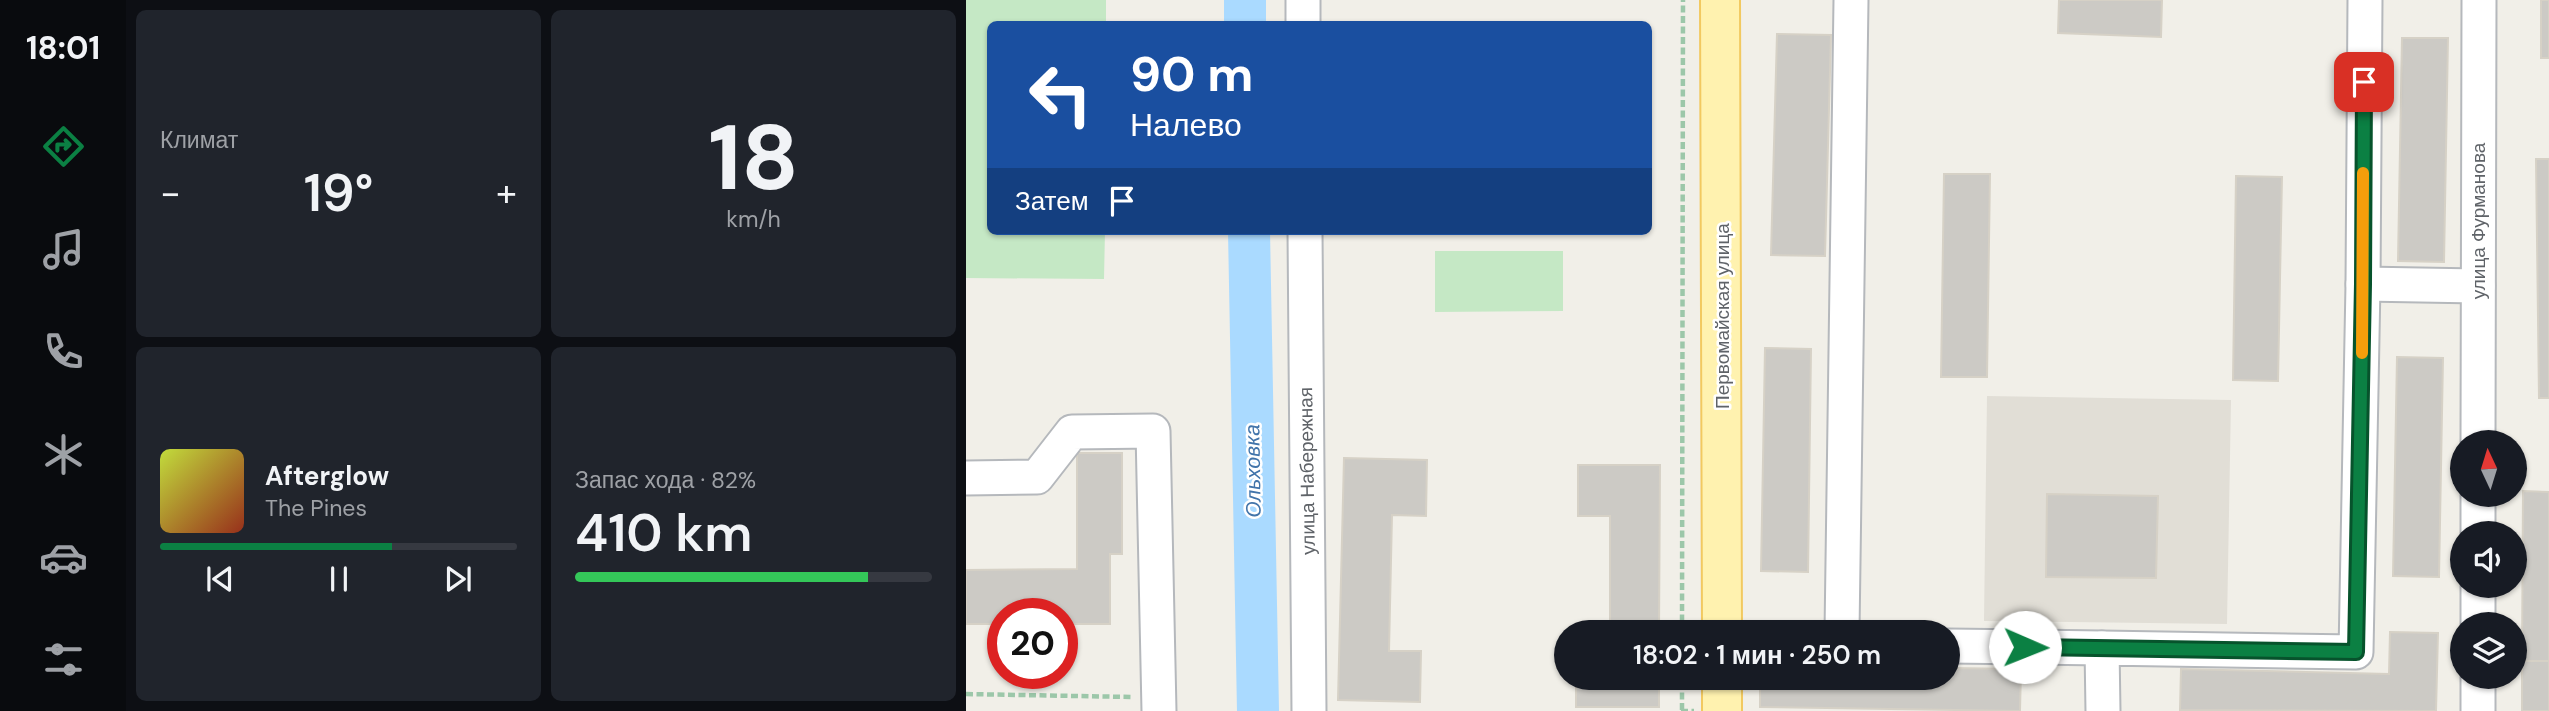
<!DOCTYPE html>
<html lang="ru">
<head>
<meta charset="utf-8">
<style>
  body { margin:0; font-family:"DM Sans",sans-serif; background:#20242c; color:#f1f3f6; height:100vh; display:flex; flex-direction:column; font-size:26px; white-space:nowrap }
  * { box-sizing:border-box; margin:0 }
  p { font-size:23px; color:#9ea1a6 }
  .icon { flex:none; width:38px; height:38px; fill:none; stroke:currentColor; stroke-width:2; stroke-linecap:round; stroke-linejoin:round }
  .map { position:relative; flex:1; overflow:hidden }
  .drawer { display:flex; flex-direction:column; gap:10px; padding:10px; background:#0d0f14; width:840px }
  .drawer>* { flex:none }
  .hud { position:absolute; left:21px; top:21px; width:665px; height:214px; border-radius:10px; box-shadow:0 2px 5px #0004; background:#1a4fa0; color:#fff; overflow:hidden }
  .needle { width:46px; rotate:356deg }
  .buttons { position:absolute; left:1484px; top:430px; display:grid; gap:14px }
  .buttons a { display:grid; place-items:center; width:77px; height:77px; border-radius:50%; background:#171b24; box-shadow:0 2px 5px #0004; font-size:35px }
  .speed { position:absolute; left:21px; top:598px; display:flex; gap:14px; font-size:35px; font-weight:700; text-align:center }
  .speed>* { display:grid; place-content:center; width:91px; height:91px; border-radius:50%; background:#171b24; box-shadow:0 2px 5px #0004; line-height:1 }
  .speed .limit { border:10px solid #d22; background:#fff; color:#111 }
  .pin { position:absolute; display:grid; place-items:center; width:60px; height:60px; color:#fff; margin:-30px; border-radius:14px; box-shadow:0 4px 10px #0006 }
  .me { position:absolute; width:77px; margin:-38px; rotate:91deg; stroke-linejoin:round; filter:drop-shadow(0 0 5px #0008) }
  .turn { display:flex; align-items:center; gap:24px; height:147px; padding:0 28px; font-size:32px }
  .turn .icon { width:91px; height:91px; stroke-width:2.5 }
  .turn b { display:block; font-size:49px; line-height:60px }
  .then { display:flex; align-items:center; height:66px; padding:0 28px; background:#0003; gap:14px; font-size:26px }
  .big { font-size:52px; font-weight:600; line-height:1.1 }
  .drawer .card { flex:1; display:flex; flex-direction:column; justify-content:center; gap:10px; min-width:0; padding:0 24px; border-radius:10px; background:#20242c }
  .drawer .dial { align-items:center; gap:0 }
  .dial b { font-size:91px; line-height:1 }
  .song { display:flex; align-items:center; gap:21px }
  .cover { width:84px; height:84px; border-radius:10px; background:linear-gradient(135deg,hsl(70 70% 55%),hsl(10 70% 35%)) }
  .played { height:7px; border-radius:4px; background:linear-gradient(90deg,#0b8043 65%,#363941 65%) }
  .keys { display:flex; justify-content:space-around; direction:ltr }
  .heat { display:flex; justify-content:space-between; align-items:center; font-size:38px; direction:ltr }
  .charge { height:10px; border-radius:5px; background:linear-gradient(90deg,#34c759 82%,#363941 0) }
  .drawer .tiles { flex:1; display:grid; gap:10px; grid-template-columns:repeat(2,1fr) }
  .trip { position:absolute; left:588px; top:620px; width:406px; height:70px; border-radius:35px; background:#171b24; box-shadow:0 2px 5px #0004; font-weight:600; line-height:70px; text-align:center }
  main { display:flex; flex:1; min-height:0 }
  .tabs { display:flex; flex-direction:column; width:126px; justify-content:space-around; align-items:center; background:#090b0e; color:#9ea1a6 }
  .tabs .icon { width:49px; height:49px }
  .tabs .selected { color:#0b8043 }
  .tabs b { font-size:32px; color:#f1f3f6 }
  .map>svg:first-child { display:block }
</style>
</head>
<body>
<main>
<nav class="tabs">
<b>18:01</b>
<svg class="icon selected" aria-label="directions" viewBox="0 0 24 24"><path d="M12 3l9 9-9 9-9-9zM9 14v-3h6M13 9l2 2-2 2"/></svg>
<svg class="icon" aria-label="music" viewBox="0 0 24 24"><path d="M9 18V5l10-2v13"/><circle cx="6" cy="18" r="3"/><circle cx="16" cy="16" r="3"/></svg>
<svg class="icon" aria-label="phone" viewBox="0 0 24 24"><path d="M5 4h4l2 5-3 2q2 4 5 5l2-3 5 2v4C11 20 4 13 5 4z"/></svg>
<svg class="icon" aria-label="climate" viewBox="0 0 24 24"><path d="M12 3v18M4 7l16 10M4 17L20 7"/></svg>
<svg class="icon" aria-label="car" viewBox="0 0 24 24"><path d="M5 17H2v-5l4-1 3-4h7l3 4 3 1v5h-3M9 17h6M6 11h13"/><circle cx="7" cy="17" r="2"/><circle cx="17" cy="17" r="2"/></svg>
<svg class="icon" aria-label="filters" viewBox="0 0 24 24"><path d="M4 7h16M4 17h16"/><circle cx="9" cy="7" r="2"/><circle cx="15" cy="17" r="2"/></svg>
</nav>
<section class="drawer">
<div class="tiles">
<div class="card"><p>Климат</p>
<div class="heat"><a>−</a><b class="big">19°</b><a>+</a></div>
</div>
<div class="card dial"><b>18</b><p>km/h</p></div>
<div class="card">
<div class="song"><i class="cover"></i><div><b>Afterglow</b><p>The Pines</p></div></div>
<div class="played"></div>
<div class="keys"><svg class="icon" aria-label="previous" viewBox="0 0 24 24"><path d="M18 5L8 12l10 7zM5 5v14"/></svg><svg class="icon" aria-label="pause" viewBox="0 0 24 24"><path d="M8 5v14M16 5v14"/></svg><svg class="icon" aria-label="next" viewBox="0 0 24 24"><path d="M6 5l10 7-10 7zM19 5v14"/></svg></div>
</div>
<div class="card"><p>Запас хода · 82%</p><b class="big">410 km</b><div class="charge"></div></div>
</div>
</section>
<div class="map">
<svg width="1583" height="711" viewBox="0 0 1583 711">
  <rect width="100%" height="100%" fill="#f1efe8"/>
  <polygon fill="#e1ded6" points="1021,396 1265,400 1261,624 1018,621"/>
  <g fill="#c5e8c5">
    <polygon points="0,0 140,0 140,24 24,24 24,231 139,231 138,279 0,278"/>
    <polygon points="469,251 597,251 597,311 469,312"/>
  </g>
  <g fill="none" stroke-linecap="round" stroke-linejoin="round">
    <g stroke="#aadaff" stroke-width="42">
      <polyline points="279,0 279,24"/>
      <polyline points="283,231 292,711"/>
    </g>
  </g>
  <g fill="#cccac5" stroke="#d6d1c6" stroke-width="2">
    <polygon points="1093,0 1196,0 1195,37 1092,33"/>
    <rect x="1575" y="0" width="8" height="58"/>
    <polygon points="811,34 865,35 859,256 805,255"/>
    <polygon points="1436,38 1482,38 1478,262 1432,261"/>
    <polygon points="1570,159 1583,159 1583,398 1573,398"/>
    <polygon points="978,174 1024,174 1021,377 975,377"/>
    <polygon points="1270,176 1316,177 1312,381 1267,380"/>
    <polygon points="799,348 845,349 842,572 795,571"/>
    <polygon points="1431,357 1477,358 1473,577 1427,576"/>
    <polygon points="111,453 156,453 156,554 144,554 144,624 96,624 96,614 37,614 37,624 0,624 0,570 111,569"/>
    <polygon points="378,458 461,460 460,516 426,515 423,651 455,651 454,702 372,700"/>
    <polygon points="612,465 694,465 693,632 644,632 644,516 612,516"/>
    <polygon points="1557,491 1583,492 1583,661 1556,661"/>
    <polygon points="1081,494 1192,496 1190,578 1080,577"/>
    <rect x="795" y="624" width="48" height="8"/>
    <polygon points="1424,632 1472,633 1470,711 1214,710 1215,669 1423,674"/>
    <rect x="1556" y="661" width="27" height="50"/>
    <polygon points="982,668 1055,669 1054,711 794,707 794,677 982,677"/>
    <rect x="610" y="677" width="83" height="30"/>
  </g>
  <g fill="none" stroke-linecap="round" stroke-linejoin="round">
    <defs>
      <g id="minor">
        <polyline points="337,0 337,24"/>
        <polyline points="339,231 343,711"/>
        <polyline points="1397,284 1512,286"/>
        <polyline points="1512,443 1513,0"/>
        <polyline points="0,478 71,477 106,432 187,431 193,711"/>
        <polyline points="1512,534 1512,495"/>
        <polyline points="1512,625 1512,586"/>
        <polyline points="876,632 885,0"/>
        <polyline points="982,646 1136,648"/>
        <polyline points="1137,711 1136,648 1390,652 1397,284 1399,0"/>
        <polyline points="1512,711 1512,677"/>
      </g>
      <g id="major">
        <polyline points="754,0 756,632"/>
        <polyline points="756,711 756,677"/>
      </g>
    </defs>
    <use href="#minor" stroke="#b5b8bc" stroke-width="37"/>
    <use href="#major" stroke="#f2c960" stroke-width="42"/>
    <g stroke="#9cc7a9" stroke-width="4.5" stroke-dasharray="7 3.5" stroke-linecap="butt">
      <polyline points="716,632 717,0"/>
      <polyline points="0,694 167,697"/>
      <polyline points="716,710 716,677"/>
      <polyline points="715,711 728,711"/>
    </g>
    <use href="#minor" stroke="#fff" stroke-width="33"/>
    <use href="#major" stroke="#fff2af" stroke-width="38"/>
  </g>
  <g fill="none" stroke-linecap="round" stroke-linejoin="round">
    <defs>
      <polyline id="route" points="1059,647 1390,652 1397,284 1398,82"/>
    </defs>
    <use href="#route" stroke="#07532c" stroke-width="18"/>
    <use href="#route" stroke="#0b8043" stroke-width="12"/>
    <polyline stroke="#f59e0b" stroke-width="12" points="1396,353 1397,173"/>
  </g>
  <g text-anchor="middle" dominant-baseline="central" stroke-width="5" stroke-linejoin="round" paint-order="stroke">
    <g font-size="19" fill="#5f6368" stroke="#fff">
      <text transform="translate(1512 221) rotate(-90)">улица Фурманова</text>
      <text transform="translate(756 316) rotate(-90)">Первомайская улица</text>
      <text transform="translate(341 471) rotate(-91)">улица Набережная</text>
    </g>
    <g font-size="21" font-style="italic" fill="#4174aa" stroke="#fff">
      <text transform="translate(287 471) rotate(-91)">Ольховка</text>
    </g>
  </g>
</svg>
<div class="buttons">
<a><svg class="needle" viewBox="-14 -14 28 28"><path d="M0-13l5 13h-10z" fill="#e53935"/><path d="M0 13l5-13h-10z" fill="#9ea1a6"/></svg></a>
<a><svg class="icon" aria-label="sound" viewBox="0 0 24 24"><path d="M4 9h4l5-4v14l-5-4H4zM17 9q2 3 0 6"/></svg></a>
<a><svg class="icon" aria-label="layers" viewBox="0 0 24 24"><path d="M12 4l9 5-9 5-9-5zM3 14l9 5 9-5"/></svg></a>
</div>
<div class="speed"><div class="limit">20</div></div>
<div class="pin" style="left:1398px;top:82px;background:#d93025"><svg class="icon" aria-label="arrive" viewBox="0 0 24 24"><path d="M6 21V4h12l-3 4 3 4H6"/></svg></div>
<svg class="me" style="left:1059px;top:647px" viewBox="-20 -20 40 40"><circle r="19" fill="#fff"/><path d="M0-13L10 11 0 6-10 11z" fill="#0b8043"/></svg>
<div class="trip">18:02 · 1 мин · 250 m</div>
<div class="hud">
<div class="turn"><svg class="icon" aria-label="left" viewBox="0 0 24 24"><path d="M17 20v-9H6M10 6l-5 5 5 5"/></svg><div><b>90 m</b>Налево</div></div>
<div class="then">Затем<svg class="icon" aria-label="arrive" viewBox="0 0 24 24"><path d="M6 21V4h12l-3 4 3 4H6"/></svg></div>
</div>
</div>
</main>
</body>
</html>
